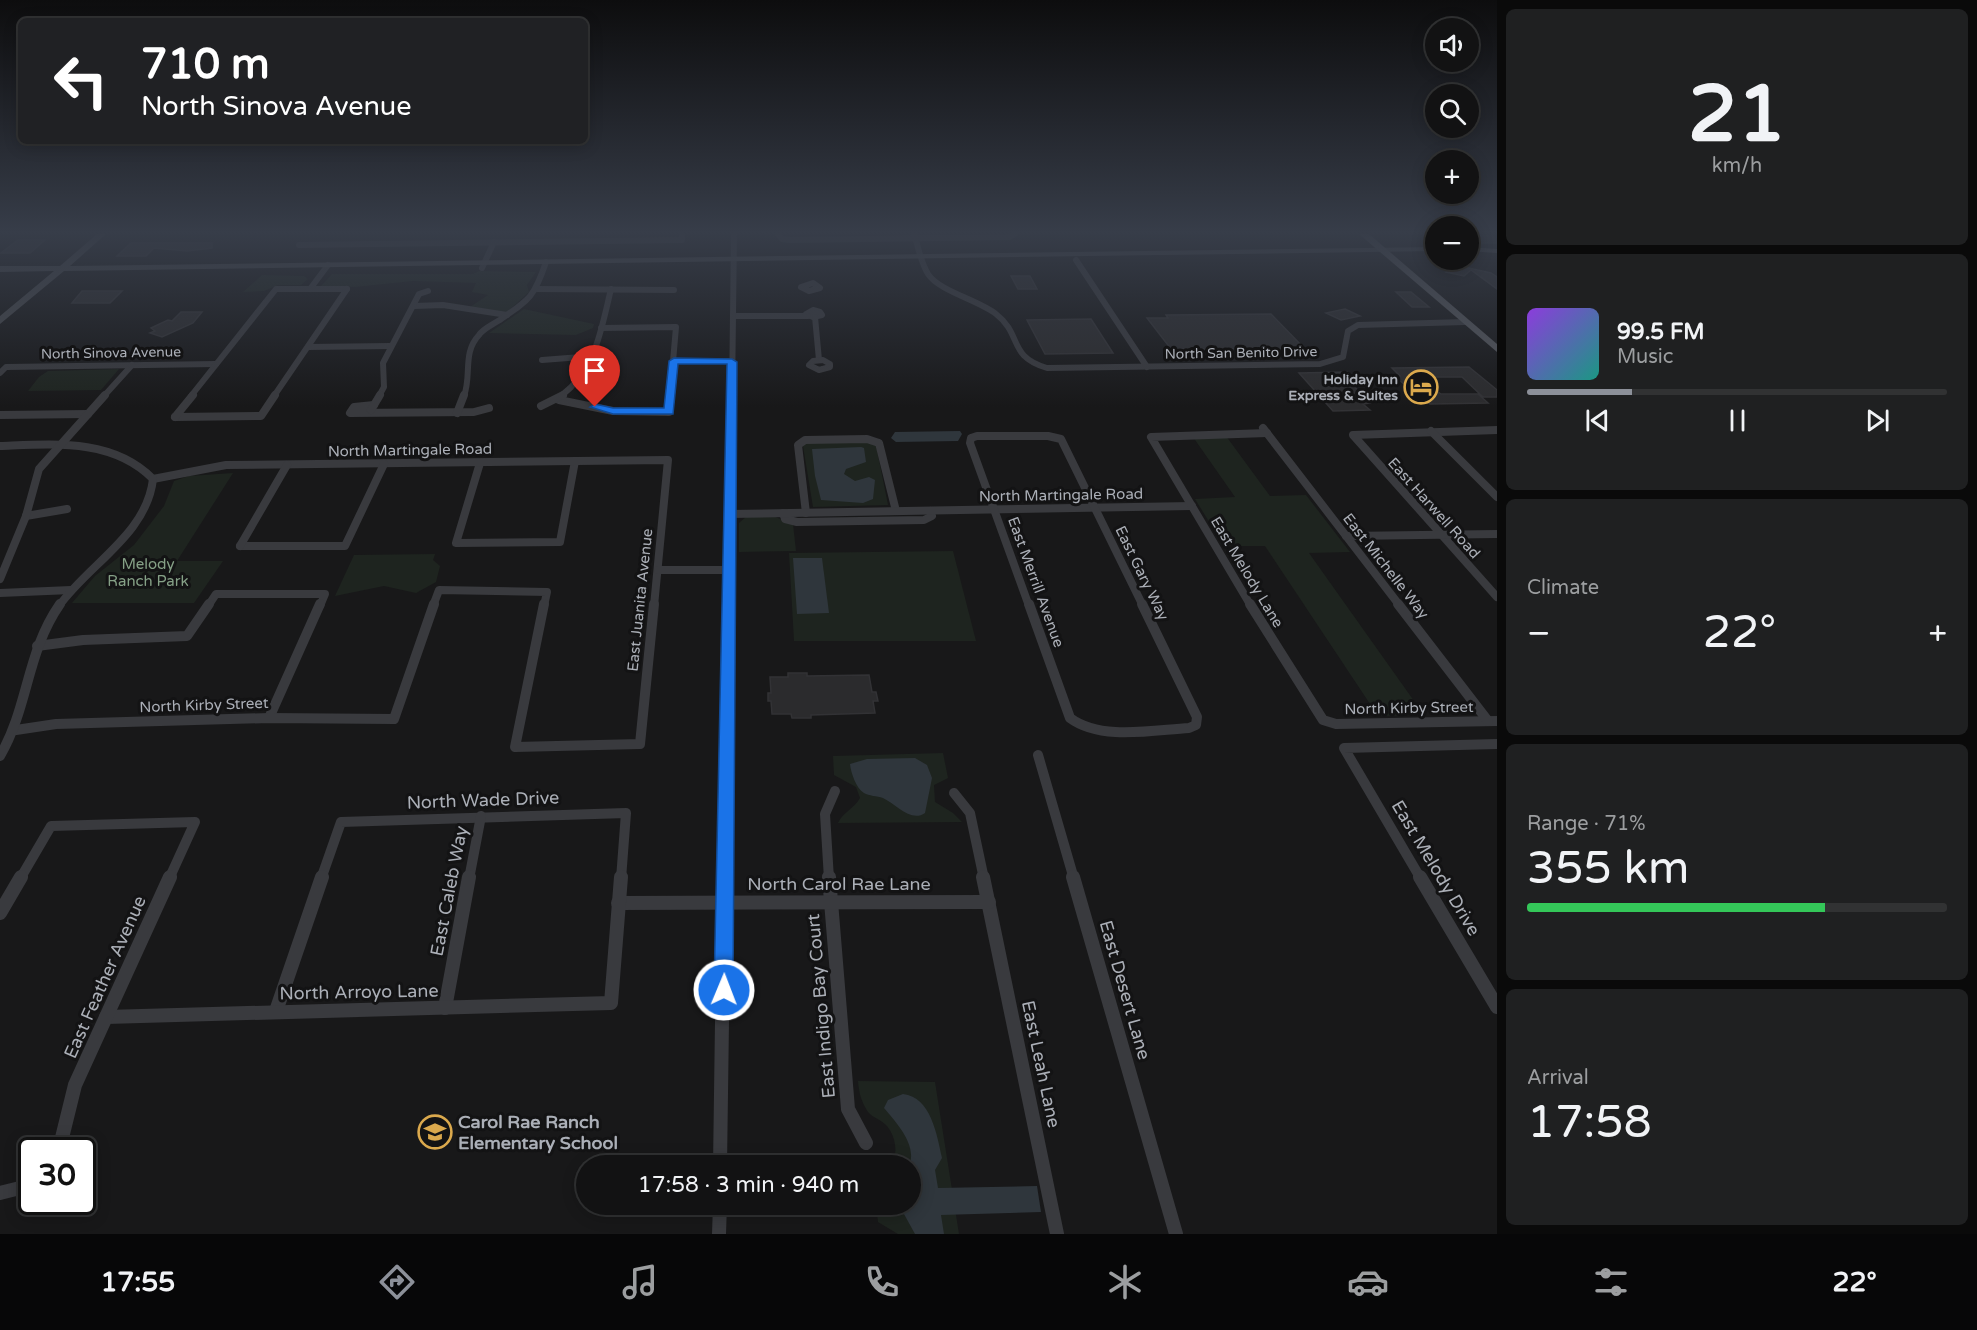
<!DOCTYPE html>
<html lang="en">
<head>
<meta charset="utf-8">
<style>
  body { margin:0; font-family:"Varela Round",sans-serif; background:#1f2021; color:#f1f3f6; height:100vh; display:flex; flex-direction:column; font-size:22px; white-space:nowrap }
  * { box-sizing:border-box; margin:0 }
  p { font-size:20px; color:#9c9ea0 }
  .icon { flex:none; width:33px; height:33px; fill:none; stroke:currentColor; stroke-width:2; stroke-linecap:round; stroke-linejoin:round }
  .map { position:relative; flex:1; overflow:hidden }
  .panel { display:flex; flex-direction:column; gap:9px; padding:9px; background:#0a0a0a; width:480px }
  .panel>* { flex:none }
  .guide { position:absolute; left:18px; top:18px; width:570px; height:126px; border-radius:9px; box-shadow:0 3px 15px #0003,0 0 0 2px #313233; background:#202124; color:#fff; overflow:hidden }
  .buttons { position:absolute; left:1425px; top:18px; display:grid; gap:12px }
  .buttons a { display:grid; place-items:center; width:54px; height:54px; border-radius:50%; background:#121213; box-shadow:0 3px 15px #0003,0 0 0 2px #313233; font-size:30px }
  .speed { position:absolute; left:18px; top:1137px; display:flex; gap:12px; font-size:30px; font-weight:700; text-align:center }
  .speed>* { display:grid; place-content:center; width:78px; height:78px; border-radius:50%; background:#121213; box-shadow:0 3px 15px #0003,0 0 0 2px #313233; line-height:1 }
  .speed .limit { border:3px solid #111; border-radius:9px; background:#fff; color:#111 }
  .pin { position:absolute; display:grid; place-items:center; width:51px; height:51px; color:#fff; margin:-62px -26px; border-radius:50% 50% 50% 0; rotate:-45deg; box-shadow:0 0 6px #0007 }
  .pin .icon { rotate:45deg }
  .me { position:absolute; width:66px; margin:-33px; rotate:1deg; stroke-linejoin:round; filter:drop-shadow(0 0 4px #0008) }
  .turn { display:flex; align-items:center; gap:21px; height:126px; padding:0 24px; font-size:27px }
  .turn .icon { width:78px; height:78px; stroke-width:2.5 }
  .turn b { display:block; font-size:42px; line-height:51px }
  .big { font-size:45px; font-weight:600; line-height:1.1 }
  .panel .tile { flex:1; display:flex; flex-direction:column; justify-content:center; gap:9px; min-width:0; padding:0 21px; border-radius:9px; background:#1f2021 }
  .panel .dial { align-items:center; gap:0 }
  .dial b { font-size:78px; line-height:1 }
  .song { display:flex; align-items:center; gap:18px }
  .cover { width:72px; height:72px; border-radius:9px; background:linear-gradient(135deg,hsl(270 70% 55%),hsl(170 70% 35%)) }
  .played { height:6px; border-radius:3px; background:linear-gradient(90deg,#8c9099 25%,#313233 25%) }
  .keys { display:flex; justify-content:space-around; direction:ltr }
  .heat { display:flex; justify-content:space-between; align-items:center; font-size:33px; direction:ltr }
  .charge { height:9px; border-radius:4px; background:linear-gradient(90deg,#34c759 71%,#313233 0) }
  .trip { position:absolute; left:576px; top:1155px; width:345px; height:60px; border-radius:30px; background:#121213; box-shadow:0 3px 15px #0003,0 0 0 2px #313233; font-weight:600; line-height:60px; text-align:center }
  .tabs { display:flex; height:96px; justify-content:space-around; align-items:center; background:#070708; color:#9c9ea0 }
  .tabs .icon { width:42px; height:42px }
  .tabs .active { color:#8c9099 }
  .tabs b { font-size:27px; color:#f1f3f6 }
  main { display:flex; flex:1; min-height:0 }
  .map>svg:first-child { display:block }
</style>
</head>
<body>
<main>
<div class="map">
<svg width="1497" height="1234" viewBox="0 0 1497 1234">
  <rect width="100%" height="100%" fill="#181819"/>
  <g fill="#1e241f">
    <polygon points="479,271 536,272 527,285 529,292 506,313 470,307 488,295 472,292 476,283 413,281 355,287 321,286 332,274 473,274"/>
    <polygon points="262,275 304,276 308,279 301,285 278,285 264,291 243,292"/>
    <polygon points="524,309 594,324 593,328 576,335 489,333"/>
    <polygon points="119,369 101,390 28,391 39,377 48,371"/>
    <polygon points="1226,436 1270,496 1306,495 1350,552 1309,553 1424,715 1378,716 1265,546 1224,546 1195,499 1235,497 1193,437"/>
    <polygon points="869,442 876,445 888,505 813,507 803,446 805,443"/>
    <polygon points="233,473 177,561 223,561 194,603 72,603 95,576 134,545 164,506 174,481 189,476"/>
    <polygon points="747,516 773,516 793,524 796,551 739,552 739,523"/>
    <polygon points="953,551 976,641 794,641 789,553"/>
    <polygon points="435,554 433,560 440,566 436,582 416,593 384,586 335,596 354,555"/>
    <path d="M943,753L948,778L934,785L935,802L953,813L962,822L838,823C843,812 854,809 860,798L856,787L834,775L833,756Z"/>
    <path d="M858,1081L935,1082L959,1234H898L878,1222L876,1205L910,1204V1166L892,1165C898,1153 896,1137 887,1126C882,1120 873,1118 868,1112C861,1101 859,1093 858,1081Z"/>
  </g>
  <g fill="#2f363c">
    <polygon points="960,431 962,434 958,441 896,442 891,438 895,432"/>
    <polygon points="861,447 864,448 866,462 846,469 844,474 855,481 869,477 875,480 873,499 863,503 821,500 815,476 812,449"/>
    <polygon points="793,558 822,558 829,613 797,614"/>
    <path d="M915,758L927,765L932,778L925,813C911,823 896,804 883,798C877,796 869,796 864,793C856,788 851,773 850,764L867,759Z"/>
    <path d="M903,1094C931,1097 937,1135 942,1158L935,1170L938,1188L1037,1186L1041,1212L941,1215L944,1234H915L899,1205L910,1204L909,1165C918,1146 896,1122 884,1108L888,1100Z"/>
  </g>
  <g fill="#2b2b2d" stroke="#323235" stroke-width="1.5">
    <polygon points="1468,236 1493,236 1497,243 1468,243"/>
    <polygon points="18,240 45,240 30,253 1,253"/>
    <polygon points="131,243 212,243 212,248 187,251 154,248 146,256 117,256"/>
    <polygon points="1455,265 1491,273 1497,277 1497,289 1471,270 1464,276 1446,272"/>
    <polygon points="1011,276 1030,276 1037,289 1018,289"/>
    <polygon points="82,291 122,291 110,303 72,303"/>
    <polygon points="1396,292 1411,292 1429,307 1412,307"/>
    <polygon points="1345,309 1360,316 1341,320 1326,313"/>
    <polygon points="181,312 202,312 193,323 162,337 150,333 155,331 151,328 168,320 172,321"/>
    <polygon points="1271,314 1304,348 1268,349 1273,354 1254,354 1249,348 1226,349 1230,354 1216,354 1211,349 1171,349 1147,318 1168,318 1166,315"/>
    <polygon points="1091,319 1113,353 1045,354 1027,320"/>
    <polygon points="1469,367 1497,390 1497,397 1483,397 1462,377 1416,377 1441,394 1478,394 1488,403 1430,404 1395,377 1400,376 1392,368"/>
    <polygon points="1347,372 1354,379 1347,379 1370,403 1363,404 1370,410 1333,411 1299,373"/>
    <polygon points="788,673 807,673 807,676 869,675 872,692 876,692 878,701 873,701 875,713 811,715 811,718 792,718 791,714 772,714 771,701 768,701 768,693 771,693 770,677 788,677"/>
  </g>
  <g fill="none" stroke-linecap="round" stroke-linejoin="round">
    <g stroke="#393a3e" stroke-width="6">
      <polyline points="778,234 782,239 790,240 1009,237 1015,234"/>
      <path d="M914,234C918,246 921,263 928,274C939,291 978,300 996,314C1023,335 1007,356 1047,368L1320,364L1343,357L1348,331L1358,325L1465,322"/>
      <polyline points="299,245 682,240 682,234"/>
      <polyline points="1076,260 1147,367"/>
      <polyline points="482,268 494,242"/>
      <polygon points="813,283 820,288 809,291 801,287"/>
      <polyline points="310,289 328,265"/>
      <polyline points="537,289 674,290"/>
      <polyline points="414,306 443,305 507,315"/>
      <polygon points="813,310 820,312 822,315 813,317 806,314"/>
      <polyline points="733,316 808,316"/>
      <polyline points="815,317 819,360"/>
      <polyline points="601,328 676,327 670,396"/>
      <polyline points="308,347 390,346"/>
      <polyline points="542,360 594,356"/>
      <polygon points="823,360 830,364 830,367 819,370 809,365 813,361"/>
      <polyline points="674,361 732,361"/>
      <polyline points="0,373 6,367 216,364"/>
      <polyline points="104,396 132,365"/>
      <polyline points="191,396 276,289 347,289"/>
      <polyline points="274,396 347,289"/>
      <polyline points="379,396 384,387 383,363 419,294 428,291"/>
      <path d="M464,396C472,375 462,353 479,335C483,329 492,325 498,321C529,300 534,298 546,262"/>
      <path d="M561,396C596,369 601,330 611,289"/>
      <polyline points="732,396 734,234"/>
    </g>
    <g stroke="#393a3e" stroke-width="8">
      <polyline points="559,400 613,411 669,412 670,395"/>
      <polyline points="374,405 354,407 350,413 474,412 489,408"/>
      <polyline points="541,406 563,395"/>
      <polyline points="371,410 380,395"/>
      <polyline points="457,413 464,395"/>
      <polyline points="0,415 88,414"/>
      <polyline points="175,417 261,416 275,395"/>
      <polyline points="175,417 193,395"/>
      <polyline points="1263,428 1400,606"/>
      <polyline points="1497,430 1353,435 1497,597"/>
      <polyline points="1431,431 1497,497"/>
      <path d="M0,446C53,444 113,438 153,479"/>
      <polyline points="480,463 456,543 560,542 575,461"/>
      <polyline points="153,479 226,465 668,460 654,606"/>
      <polyline points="783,513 785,519 797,522 924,520 932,516 930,511"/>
      <polyline points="806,513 798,445 805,440 867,439 879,443 896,511"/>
      <polyline points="729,514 1192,506"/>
      <polyline points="26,516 67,509"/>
      <polyline points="1346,536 1497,534"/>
      <polyline points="240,546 345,546 384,464"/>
      <polyline points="240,546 287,465"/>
      <polyline points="658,570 728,570"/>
      <polyline points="0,579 26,516 39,469 105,395"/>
      <polyline points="0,593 71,590"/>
      <path d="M59,606C89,564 147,534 153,479"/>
      <polyline points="208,606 216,594 325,594 320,606"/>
      <polyline points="433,606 439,590 547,592 544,606"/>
      <polyline points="728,606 732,395"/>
      <polyline points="1029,606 970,443 971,438 977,436 1048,436 1061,439 1143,606"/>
      <polyline points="1251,606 1151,437 1267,433"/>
    </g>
    <g stroke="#393a3e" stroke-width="10">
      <polyline points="544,604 515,747 640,744 654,604"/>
      <path d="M1029,604L1070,718C1101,741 1153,730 1189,728L1196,725L1197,717L1142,604"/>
      <polyline points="1250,604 1323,720 1336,724 1497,721"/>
      <polyline points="1398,604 1488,721"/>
      <polyline points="37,646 83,640 187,636 209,604"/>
      <polyline points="269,718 320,604"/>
      <polyline points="16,730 56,724 269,718 394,719 434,604"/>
      <polyline points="1038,755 1074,879"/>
      <path d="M0,756C29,706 26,653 60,604"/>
      <polyline points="954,793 970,813 984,879"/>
      <polyline points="20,879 51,826 195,822 169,879"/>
      <polyline points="321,879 341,822 626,813 621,879"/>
      <polyline points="469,879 481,816"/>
      <polyline points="724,879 728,604"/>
      <polyline points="829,879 825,814 835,791"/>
      <polyline points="1421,879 1344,748 1497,744"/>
    </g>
    <g stroke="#393a3e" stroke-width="14">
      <polyline points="829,877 848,1109 866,1143"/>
      <polyline points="983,877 1057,1234"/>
      <polyline points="1073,877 1176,1234"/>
      <polyline points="1420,877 1497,1007"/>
      <polyline points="618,903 989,902"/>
      <polyline points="0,913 21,877"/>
      <polyline points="445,1008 469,877"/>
      <polyline points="276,1011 322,877"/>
      <polyline points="106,1017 611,1003 621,877"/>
      <polyline points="59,1150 75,1085 170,877"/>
      <polyline points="720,1166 724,877"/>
      <polyline points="0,1193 32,1185"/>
      <polyline points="719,1234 720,1204"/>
    </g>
    <g fill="#47494d" fill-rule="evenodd">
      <polygon points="97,234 106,234 70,266 1436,247 1436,251 64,271 0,324 0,316 54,271 0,272 0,266 60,266"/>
      <polygon points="1468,247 1497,249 1497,253 1468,251"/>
    </g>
    <polygon fill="#55575c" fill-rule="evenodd" points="1359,234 1369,234 1497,344 1497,352"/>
  </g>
  <linearGradient id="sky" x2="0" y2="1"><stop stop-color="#0d0d0e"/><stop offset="0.57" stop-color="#373d49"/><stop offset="1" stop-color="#373d49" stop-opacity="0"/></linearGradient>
  <rect width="1497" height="407" fill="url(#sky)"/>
  <polygon fill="#1a73e8" stroke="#114b97" stroke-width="1.5" points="674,358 732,359 737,362 733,990 730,997 724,999 717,997 714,990 727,364 678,364 673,414 613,414 590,407 595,404 613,408 664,408 669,361"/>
  <defs>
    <symbol id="hotel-ring" viewBox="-11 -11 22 22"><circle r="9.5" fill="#131314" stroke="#dba94d" stroke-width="1.5"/><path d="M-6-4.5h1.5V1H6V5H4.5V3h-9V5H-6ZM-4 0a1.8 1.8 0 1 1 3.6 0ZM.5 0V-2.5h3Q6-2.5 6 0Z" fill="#dba94d"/></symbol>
    <symbol id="school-ring" viewBox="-11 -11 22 22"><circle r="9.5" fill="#131314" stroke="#dba94d" stroke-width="1.5"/><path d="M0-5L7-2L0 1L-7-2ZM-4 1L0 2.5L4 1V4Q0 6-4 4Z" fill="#dba94d"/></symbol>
  </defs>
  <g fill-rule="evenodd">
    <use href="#hotel-ring" x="1402" y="368" width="38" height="38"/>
    <use href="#school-ring" x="416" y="1113" width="38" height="38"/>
  </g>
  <g text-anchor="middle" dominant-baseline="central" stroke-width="6" stroke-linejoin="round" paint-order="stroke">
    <g font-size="14" fill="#abafb7" stroke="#131314">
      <text transform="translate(111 353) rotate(-1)">North Sinova Avenue</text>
      <text transform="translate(1241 353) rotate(-1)">North San Benito Drive</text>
    </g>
    <g font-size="14" font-weight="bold" fill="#abafb7" stroke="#131314" text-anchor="end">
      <text x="1398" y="379">Holiday Inn<tspan x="1398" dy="16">Express &amp; Suites</tspan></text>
    </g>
    <g font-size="15" fill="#abafb7" stroke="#131314">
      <text transform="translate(410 450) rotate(-1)">North Martingale Road</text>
      <text transform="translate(1061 495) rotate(-1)">North Martingale Road</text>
      <text transform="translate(1434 508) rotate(48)">East Harwell Road</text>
      <text transform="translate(1386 566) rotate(52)">East Michelle Way</text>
      <text transform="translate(1247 572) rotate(59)">East Melody Lane</text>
      <text transform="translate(1142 573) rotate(64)">East Gary Way</text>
      <text transform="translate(1036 582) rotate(70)">East Merrill Avenue</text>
      <text transform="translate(640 600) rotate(-84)">East Juanita Avenue</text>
      <text transform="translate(204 705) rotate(-2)">North Kirby Street</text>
      <text transform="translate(1409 708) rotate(-1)">North Kirby Street</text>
    </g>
    <g font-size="15" fill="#85a086" stroke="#131314">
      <text x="148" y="564">Melody<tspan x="148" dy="17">Ranch Park</tspan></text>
    </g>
    <g font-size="18" fill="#abafb7" stroke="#131314">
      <text transform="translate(483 800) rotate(-2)">North Wade Drive</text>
      <text transform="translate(1436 868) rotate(59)">East Melody Drive</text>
      <text x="839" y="884">North Carol Rae Lane</text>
      <text transform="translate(449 891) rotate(-79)">East Caleb Way</text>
      <text transform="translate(105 977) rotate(-66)">East Feather Avenue</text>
      <text transform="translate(1125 990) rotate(74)">East Desert Lane</text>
      <text transform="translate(359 992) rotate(-1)">North Arroyo Lane</text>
      <text transform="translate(821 1006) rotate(-95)">East Indigo Bay Court</text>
      <text transform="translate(1041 1064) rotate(78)">East Leah Lane</text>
    </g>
    <g font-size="18" font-weight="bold" fill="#abafb7" stroke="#131314" text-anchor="start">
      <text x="458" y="1122">Carol Rae Ranch<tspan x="458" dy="21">Elementary School</tspan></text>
    </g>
  </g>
</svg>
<div class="buttons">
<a><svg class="icon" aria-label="sound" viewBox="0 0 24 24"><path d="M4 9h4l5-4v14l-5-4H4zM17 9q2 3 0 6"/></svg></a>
<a><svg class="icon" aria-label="search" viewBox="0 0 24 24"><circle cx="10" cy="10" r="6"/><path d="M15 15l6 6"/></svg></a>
<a>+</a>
<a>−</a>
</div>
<div class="speed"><div class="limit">30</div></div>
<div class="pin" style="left:595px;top:407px;background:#d93025"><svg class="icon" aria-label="arrive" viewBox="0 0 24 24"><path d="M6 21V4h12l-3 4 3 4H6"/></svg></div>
<svg class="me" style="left:724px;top:990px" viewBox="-20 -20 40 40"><circle r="17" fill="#1a73e8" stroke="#fff" stroke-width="3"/><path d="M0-11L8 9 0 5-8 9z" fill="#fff"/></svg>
<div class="trip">17:58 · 3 min · 940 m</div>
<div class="guide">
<div class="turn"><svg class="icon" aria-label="left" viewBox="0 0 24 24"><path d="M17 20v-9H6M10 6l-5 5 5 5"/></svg><div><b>710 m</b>North Sinova Avenue</div></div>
</div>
</div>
<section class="panel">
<div class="tile dial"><b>21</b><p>km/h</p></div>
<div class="tile">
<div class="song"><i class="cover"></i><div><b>99.5 FM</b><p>Music</p></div></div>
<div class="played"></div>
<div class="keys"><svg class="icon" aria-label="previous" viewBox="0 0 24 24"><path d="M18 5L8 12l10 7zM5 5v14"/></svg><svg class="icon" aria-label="pause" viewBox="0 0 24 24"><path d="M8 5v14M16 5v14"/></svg><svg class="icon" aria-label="next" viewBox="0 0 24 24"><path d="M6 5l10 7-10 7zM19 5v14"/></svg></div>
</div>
<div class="tile"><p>Climate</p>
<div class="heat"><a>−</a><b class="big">22°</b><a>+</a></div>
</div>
<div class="tile"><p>Range · 71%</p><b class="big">355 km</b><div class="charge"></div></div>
<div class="tile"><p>Arrival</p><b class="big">17:58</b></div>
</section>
</main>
<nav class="tabs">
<b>17:55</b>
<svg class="icon active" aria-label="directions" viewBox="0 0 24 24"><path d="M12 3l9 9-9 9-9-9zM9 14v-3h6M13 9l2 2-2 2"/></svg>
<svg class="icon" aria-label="music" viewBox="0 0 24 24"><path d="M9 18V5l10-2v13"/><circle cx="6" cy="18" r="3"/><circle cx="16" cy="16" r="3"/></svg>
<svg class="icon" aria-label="phone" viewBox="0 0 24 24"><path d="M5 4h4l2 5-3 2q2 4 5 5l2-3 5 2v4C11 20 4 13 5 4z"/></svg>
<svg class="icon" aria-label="climate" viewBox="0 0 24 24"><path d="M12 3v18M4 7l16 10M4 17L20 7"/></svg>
<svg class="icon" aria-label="car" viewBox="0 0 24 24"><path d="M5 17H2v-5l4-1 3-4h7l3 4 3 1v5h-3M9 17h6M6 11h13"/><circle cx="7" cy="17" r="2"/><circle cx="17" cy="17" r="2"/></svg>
<svg class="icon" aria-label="filters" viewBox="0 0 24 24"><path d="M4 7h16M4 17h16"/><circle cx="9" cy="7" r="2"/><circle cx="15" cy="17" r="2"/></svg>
<b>22°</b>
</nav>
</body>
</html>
